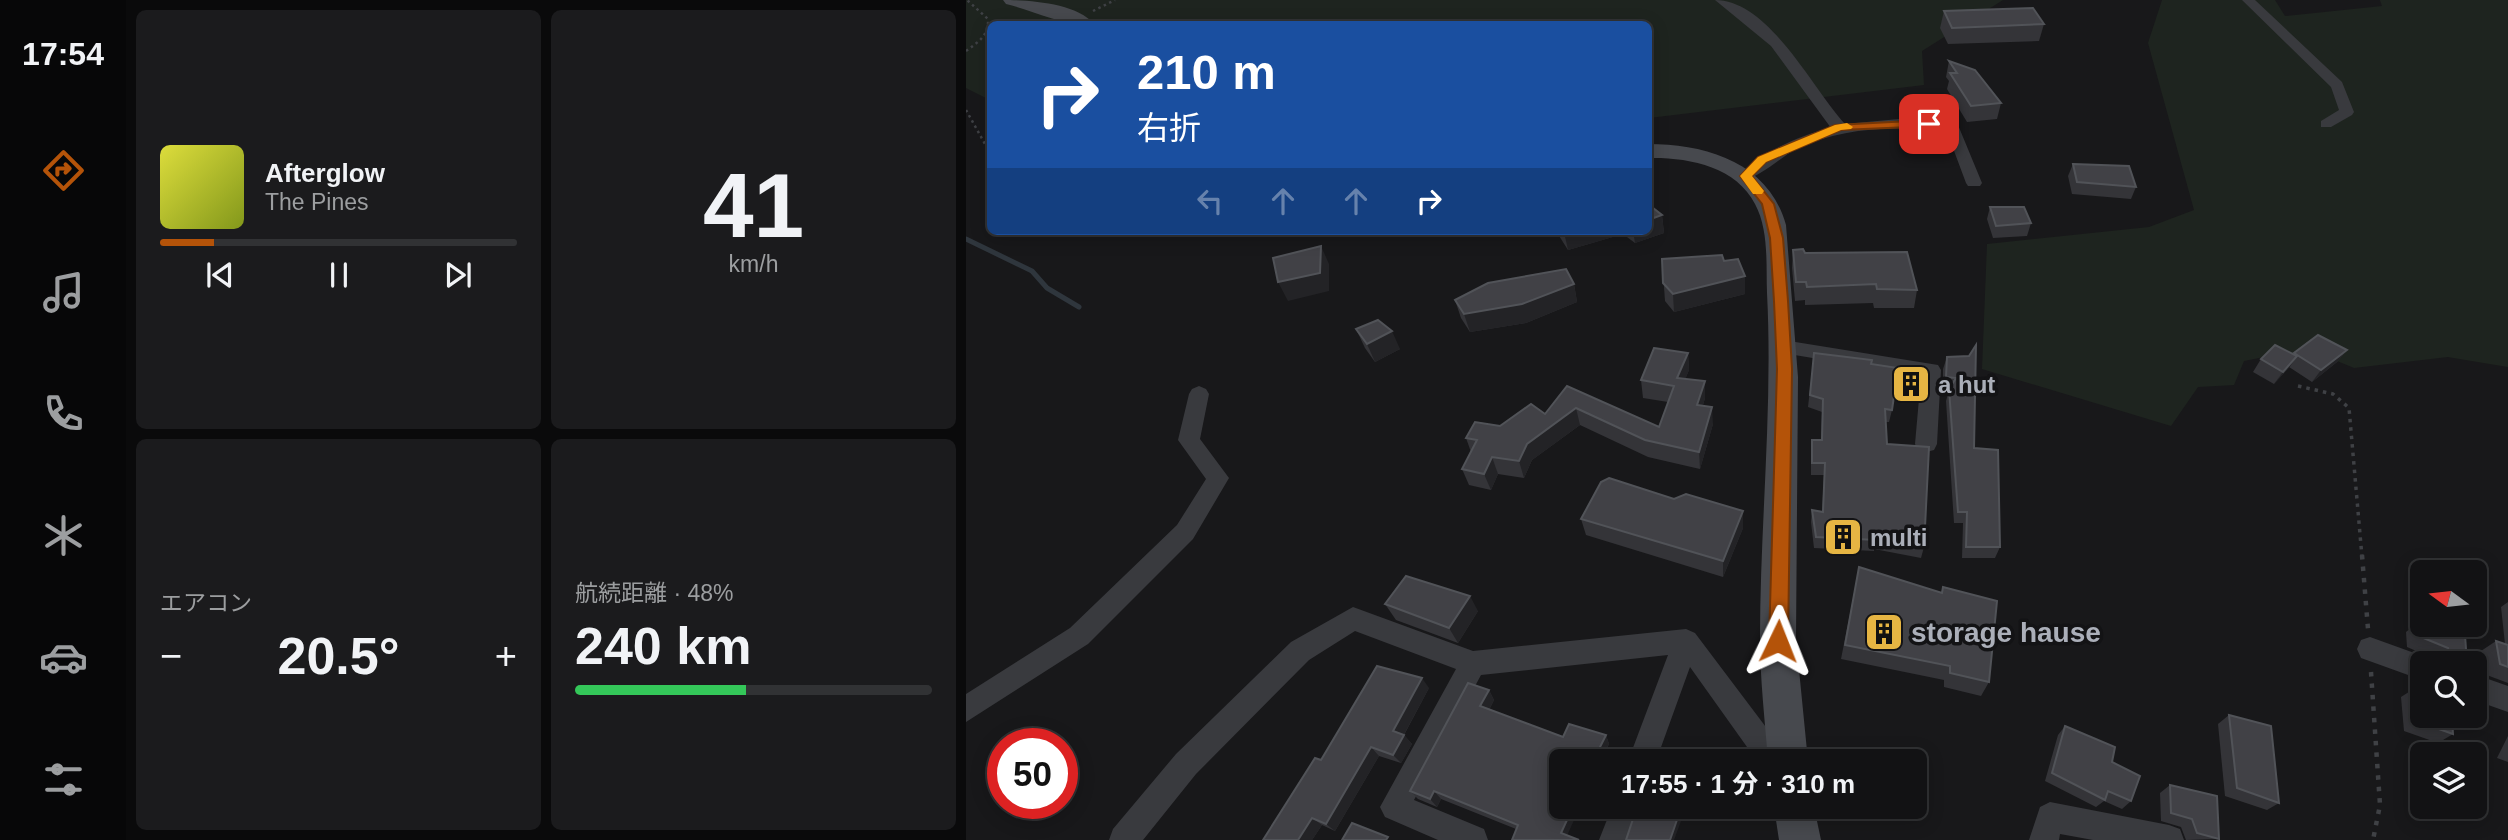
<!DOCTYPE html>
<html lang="ja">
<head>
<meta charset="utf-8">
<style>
  body { margin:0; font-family:Arial,"Noto Sans JP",sans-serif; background:#1b1b1d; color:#f1f3f6; height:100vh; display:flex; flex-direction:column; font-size:26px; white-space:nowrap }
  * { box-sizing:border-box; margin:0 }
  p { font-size:23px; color:#9c9ea0 }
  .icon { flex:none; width:38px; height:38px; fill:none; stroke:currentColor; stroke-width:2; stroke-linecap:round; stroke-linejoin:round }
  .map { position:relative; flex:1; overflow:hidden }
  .panel { display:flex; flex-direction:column; gap:10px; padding:10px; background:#0a0a0b; width:840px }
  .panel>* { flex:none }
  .banner { position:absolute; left:21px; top:21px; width:665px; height:214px; border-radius:10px; box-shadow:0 4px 18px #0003,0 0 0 2px #313234; background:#1a4fa0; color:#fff; overflow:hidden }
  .needle { width:46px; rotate:285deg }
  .buttons { position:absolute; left:1444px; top:560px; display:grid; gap:14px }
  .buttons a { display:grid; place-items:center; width:77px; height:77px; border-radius:10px; background:#121214; box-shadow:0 4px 18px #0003,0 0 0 2px #313234; font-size:35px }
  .speed { position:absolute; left:21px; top:728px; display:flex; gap:14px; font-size:35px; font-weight:700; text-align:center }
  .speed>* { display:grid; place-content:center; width:91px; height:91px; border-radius:50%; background:#121214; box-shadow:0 4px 18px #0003,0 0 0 2px #313234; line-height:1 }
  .speed .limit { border:10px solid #d22; background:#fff; color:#111 }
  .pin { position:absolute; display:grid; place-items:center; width:60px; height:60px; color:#fff; margin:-30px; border-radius:14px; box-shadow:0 4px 10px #0006 }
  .me { position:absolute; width:77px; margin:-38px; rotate:2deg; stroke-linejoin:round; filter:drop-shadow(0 0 5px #0008) }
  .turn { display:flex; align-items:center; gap:24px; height:147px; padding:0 35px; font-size:32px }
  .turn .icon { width:91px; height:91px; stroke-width:2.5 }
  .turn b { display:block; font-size:49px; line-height:60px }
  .lanes { display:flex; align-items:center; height:66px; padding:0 35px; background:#0003; justify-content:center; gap:35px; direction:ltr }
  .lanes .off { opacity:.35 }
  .big { font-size:52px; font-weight:700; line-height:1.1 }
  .panel .widget { flex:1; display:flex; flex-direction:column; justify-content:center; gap:10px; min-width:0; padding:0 24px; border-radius:10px; background:#1b1b1d }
  .panel .dial { align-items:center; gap:0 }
  .dial b { font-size:91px; line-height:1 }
  .song { display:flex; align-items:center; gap:21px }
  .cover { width:84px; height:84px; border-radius:10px; background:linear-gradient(135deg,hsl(60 70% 55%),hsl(70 70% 35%)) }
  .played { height:7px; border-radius:4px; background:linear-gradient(90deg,#b45309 15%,#313234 15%) }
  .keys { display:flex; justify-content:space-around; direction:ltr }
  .heat { display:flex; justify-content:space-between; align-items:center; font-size:38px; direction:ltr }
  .charge { height:10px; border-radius:5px; background:linear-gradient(90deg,#34c759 48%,#313234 0) }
  .panel .tiles { flex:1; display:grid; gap:10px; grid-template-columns:repeat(2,1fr) }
  .trip { position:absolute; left:583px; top:749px; width:378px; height:70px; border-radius:10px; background:#121214; box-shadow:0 4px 18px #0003,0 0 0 2px #313234; font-weight:700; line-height:70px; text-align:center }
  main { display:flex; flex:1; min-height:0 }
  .tab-bar { display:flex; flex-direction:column; width:126px; justify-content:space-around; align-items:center; background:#070708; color:#9c9ea0 }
  .tab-bar .icon { width:49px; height:49px }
  .tab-bar .selected { color:#b45309 }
  .tab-bar b { font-size:32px; color:#f1f3f6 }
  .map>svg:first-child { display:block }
</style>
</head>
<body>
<main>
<nav class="tab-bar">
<b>17:54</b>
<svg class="icon selected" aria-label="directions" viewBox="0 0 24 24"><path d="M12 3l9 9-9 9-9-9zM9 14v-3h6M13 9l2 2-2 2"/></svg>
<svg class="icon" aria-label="music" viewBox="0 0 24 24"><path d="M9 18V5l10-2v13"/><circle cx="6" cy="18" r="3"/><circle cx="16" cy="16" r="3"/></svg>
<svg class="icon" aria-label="phone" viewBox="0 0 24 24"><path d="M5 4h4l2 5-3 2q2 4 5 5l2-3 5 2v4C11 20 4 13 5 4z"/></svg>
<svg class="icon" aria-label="climate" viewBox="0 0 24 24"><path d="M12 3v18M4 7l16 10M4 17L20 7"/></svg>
<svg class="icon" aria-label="car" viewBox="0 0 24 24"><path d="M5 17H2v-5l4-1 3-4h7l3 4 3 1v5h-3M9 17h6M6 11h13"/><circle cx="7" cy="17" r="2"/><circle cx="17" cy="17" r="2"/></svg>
<svg class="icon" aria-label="filters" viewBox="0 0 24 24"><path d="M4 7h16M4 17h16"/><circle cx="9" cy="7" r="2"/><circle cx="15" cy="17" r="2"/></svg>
</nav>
<section class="panel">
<div class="tiles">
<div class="widget">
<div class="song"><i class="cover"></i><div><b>Afterglow</b><p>The Pines</p></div></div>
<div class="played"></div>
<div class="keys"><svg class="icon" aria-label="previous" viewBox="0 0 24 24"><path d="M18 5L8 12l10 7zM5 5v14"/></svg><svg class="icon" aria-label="pause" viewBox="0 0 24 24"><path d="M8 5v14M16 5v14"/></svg><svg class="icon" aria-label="next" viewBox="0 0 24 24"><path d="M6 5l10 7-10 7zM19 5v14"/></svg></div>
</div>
<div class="widget dial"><b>41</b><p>km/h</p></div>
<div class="widget"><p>エアコン</p>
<div class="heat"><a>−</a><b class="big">20.5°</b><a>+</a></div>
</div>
<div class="widget"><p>航続距離 · 48%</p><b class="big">240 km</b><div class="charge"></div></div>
</div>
</section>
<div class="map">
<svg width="1542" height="840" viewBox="0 0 1542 840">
  <rect width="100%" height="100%" fill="#18181a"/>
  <g fill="#1e241f">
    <polygon points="0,0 1037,0 956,51 958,85 683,118 682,24 24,24 24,100 0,88"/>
    <polygon points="1196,0 1309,0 1319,16 1416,6 1414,0 1542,0 1542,367 1482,357 1388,368 1359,356 1313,354 1278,361 1268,385 1232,387 1205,426 1016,369 1021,244 1183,227 1228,210 1182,43"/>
  </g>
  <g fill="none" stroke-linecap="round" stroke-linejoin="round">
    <polyline stroke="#2f363d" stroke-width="5" points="0,239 66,271 81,288 113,307"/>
    <g stroke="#3f4145" stroke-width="2.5" stroke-dasharray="2.5 3.5" stroke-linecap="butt">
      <polyline points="127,11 149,0"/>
      <path d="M0,51C12,42 23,36 22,19L1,0"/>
      <polyline points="0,110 24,153"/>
    </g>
    <polyline stroke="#3f4145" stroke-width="3.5" stroke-dasharray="3.5 5" stroke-linecap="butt" points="1332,386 1367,394 1383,408 1396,557"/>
    <g stroke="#3f4145" stroke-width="4.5" stroke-dasharray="4.5 7" stroke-linecap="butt">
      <polyline points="1396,555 1402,629"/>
      <polyline points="1405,672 1414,805 1407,840"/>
    </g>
    <g fill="#393a3e" fill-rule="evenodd">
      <path d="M749,0C803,0 846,88 879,124L933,119L992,125L1016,183L1014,186H1002L1000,183L981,132C930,125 877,127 830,149C816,156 788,183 774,179V173C802,150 831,136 865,128L805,46Z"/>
      <polygon points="1276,0 1289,0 1376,82 1388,112 1386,115 1365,127 1355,127 1355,121 1373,110 1365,87"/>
      <polygon points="817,340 972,365 975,370 971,444 968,450 960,452 952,450 949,444 955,376 810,352 807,347"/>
      <polygon points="233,386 240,389 243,394 234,439 263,478 227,539 122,644 0,722 0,694 104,628 211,525 240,479 212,440 223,394 226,389"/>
      <polygon points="387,607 507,651 720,629 729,633 818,751 822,761 791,761 724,667 690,761 662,761 702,655 515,675 448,800 518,829 522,840 472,840 419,817 414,807 490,669 389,631 343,660 230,774 177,840 143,840 147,829 210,754 325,642"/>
      <polygon points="1404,637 1465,659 1467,663 1456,663 1456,680 1395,658 1391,649 1395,640"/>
      <polygon points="1508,674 1542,686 1542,712 1508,700"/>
      <polygon points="1084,802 1203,825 1214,829 1218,840 1127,840 1094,834 1093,840 1063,840 1074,807"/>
      <polygon points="646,807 674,807 663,840 633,840"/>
    </g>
    <g fill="#47494e" fill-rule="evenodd">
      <path d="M37,0C63,0 111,3 128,24C99,27 69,11 40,4Z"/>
      <path d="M682,144C741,144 803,163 820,225L832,377L830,639L842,761H802C799,720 794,680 794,639C794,523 807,409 801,293C800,264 803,230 789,204C770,166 721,157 682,158Z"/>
      <polygon points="808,807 848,807 855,840 813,840"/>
    </g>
  </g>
  <g fill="#343438">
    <polygon points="978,11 1078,24 1073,41 982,44 974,28"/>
    <polygon points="983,61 1035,103 1031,119 1001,122 981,89 983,81 980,77"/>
    <polygon points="1107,164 1170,187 1165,199 1106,194 1102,176"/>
    <polygon points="1024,207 1065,223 1061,236 1027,238 1021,219"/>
    <polygon points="696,215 698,233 669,243 657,234 602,250 590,231 682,231"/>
    <polygon points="827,250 951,290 948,308 908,308 907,303 839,305 839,300 829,301 826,268"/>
    <polygon points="696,259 758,261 779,294 708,312 699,301"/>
    <polygon points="608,284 611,302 560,323 504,332 495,318 489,300"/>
    <polygon points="390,329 434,349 409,362 399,348"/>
    <polygon points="1381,350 1371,362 1346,382 1323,367 1308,384 1287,372 1295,359 1327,354 1328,353"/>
    <polygon points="722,353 723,370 719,379 739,398 737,405 747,424 734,469 682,457 614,425 566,460 558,478 532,474 525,490 503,485 496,469 505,452 500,438 534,426 579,414 601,386 693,427 702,402 677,398 675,380"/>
    <polygon points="848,353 905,364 926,410 923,422 920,422 921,444 958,547 955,558 908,549 908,551 848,548 845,522 846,510 856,512 858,475 845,475 845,451 846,440 855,440 856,412 842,407"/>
    <polygon points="1003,356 1008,448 1034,547 1029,558 996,558 997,523 988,523 980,401 983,390 977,389 977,369 981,357"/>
    <polygon points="615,519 777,528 757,577 620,535"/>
    <polygon points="890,583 975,593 977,587 1023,682 1015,696 978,687 978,680 875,659"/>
    <polygon points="1542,602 1542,683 1518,674 1515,651 1530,641 1539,644 1535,607"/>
    <polygon points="419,604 512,611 492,643 430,620"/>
    <polygon points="1454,621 1501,663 1463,663 1468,660 1467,658 1441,647 1440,632"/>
    <polygon points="463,688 438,735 446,744 435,763 413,756 369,831 356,825 346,840 297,840 355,760"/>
    <polygon points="1449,688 1487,734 1472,743 1438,731 1435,697"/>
    <polygon points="523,690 528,700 523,710 597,737 640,735 643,744 635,760 550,829 475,799 471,807 452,799 444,791"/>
    <polygon points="1263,715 1313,803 1301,810 1259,796 1252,724"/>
    <polygon points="1099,726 1146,762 1165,801 1156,809 1138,801 1130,807 1079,781 1092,735"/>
    <polygon points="1542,736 1542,762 1531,758"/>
    <polygon points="1204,785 1253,839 1220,840 1215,827 1195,821 1194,793"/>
  </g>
  <g fill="#232326">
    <polygon points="696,215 698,233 669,243 667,231 682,231 682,220"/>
    <polygon points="600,231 657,231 657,234 602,250 598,232"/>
    <polygon points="355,246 363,264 363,291 322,301 312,282"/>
    <polygon points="779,276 779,294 708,312 707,294"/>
    <polygon points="608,284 611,302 560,323 504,332 498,314"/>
    <polygon points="426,331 434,349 409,362 401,344"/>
    <polygon points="1381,350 1371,362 1346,382 1355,370"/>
    <polygon points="722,353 723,370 713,396 711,378"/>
    <polygon points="1331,356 1323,368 1308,384 1317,372"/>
    <polygon points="739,381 739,398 732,422 731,405"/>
    <polygon points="746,407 747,424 734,469 733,452"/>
    <polygon points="610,408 614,425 566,460 558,478 553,461 561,444"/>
    <polygon points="526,457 532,474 525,490 518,474"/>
    <polygon points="777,511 777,528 757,577 757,561"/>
    <polygon points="504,596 512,611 492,643 483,628"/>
    <polygon points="456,678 463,688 435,740 427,731"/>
    <polygon points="523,690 528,700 520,716 514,706"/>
    <polygon points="438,735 446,744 435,763 427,755"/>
    <polygon points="640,735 643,744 634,761 628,759"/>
    <polygon points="405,747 413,756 369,831 360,824"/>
    <polygon points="468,791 475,799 471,807 464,799"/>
    <polygon points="607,807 614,807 599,840 595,833"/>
    <polygon points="718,807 724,807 715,821 708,840 704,840 713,814"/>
    <polygon points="346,818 356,825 346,840 332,840"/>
  </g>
  <g fill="#414146" stroke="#515358" stroke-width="2">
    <polygon points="1067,8 1078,24 986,28 978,11"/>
    <polygon points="983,61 1009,70 1035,103 1005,106 984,73 991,73"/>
    <polygon points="1107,164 1163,166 1170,187 1111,182"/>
    <polygon points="682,204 696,215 682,220"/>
    <polygon points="1024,207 1058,207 1065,223 1030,226"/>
    <polygon points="355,246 354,273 312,282 307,258"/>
    <polygon points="837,249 839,253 941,252 951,290 911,289 910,284 841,287 840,282 830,282 827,250"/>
    <polygon points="756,255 758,261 772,259 779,276 707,294 697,283 696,259"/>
    <polygon points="600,269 608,284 556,304 498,314 489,300 522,283"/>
    <polygon points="412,320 426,331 401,344 390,329"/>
    <polygon points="1352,335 1381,350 1355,370 1328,353"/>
    <polygon points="1010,345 1008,448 1032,450 1034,547 1000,547 1001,512 992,512 983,389 990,378 980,377 981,357 1003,356"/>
    <polygon points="1309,345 1331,356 1317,372 1295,359"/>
    <polygon points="688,348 722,353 711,378 739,381 731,405 746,407 733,452 679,440 610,408 561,444 553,461 526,457 518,474 496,469 511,440 500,438 509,422 534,426 565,404 579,414 601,386 693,427 708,386 675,380"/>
    <polygon points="848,353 906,360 905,364 932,368 926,410 919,409 921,444 963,447 958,547 910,537 910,540 850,537 846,510 857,512 859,463 846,463 846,440 856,440 857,399 844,395"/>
    <polygon points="643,478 708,499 720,494 777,511 757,561 615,519 635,482"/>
    <polygon points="893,567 976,593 977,587 1031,601 1023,682 984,673 984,666 879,645"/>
    <polygon points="440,576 504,596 483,628 419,604"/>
    <polygon points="1454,621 1456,622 1456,625 1465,625 1499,635 1501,663 1493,663 1473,656 1483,655 1482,648 1455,637"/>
    <polygon points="1530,641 1542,645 1542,667 1534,664"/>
    <polygon points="411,666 456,678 427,731 438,735 427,755 405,747 360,824 346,818 332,840 297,840 349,758 355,760"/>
    <polygon points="502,683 523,690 514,706 597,737 603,724 640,735 628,759 638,761 595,761 595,807 607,807 595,833 613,840 546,840 552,825 468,791 464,799 444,791"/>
    <polygon points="1449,688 1456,690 1456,716 1486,716 1487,734 1453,722"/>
    <polygon points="1263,715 1305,726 1313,803 1271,788"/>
    <polygon points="1099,726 1149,747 1146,762 1174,776 1165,801 1142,791 1139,800 1086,773"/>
    <polygon points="1204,785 1251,796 1253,839 1231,833 1226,819 1205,813"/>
    <polygon points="671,807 718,807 713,814 704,840 660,840"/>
    <polygon points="386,823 422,837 420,840 376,840"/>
  </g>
  <polygon fill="#b45309" stroke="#753606" stroke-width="2" points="963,120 968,124 967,126 875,130 800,162 786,176 808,204 817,238 822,301 826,369 822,641 819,648 812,650 805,648 803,641 811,369 808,301 804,238 796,204 774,176 792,157 869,125"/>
  <polygon fill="#f59e0b" points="881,123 887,127 885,129 875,130 800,162 786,176 798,191 796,194 787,194 774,176 792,157 869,125"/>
  <defs>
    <symbol id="building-square" viewBox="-11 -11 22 22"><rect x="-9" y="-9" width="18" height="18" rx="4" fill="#e6b543" stroke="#131315"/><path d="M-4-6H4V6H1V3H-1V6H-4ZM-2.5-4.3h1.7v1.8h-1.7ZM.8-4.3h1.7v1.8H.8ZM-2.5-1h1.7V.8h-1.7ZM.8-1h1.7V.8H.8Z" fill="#111"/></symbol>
  </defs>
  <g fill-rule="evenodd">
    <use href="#building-square" x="923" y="362" width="44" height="44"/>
    <use href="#building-square" x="855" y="515" width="44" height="44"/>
    <use href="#building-square" x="896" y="610" width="44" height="44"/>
  </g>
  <g text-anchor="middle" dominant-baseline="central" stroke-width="7" stroke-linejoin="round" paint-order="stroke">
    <g font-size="24" font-weight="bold" fill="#abafb9" stroke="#131315" text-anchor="start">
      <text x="972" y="384">a hut</text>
      <text x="904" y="537">multi</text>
    </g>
    <g font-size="28" font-weight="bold" fill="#abafb9" stroke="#131315" text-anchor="start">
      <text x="945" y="632">storage hause</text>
    </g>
  </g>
</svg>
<div class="buttons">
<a><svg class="needle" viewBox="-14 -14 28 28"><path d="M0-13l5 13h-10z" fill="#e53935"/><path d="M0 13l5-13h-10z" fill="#9c9ea0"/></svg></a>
<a><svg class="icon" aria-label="search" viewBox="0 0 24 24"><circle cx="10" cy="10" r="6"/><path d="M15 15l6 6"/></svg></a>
<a><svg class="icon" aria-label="layers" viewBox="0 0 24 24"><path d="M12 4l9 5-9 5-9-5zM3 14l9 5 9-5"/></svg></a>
</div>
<div class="speed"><div class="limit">50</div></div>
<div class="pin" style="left:963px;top:124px;background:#d93025"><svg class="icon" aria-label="arrive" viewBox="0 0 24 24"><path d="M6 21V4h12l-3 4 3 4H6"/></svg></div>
<svg class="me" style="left:812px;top:641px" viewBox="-20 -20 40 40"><path d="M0-17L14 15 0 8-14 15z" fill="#b45309" stroke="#fff" stroke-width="4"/></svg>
<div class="trip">17:55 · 1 分 · 310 m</div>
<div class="banner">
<div class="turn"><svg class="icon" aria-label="right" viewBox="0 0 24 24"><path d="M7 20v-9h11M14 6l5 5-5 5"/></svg><div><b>210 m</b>右折</div></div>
<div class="lanes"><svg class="icon off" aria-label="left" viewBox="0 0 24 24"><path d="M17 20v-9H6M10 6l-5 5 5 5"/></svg><svg class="icon off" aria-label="ahead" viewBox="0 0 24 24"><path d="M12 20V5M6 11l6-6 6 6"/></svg><svg class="icon off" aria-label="ahead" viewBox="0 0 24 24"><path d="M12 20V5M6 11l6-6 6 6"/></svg><svg class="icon" aria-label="right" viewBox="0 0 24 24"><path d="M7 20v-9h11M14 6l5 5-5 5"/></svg></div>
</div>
</div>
</main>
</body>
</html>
